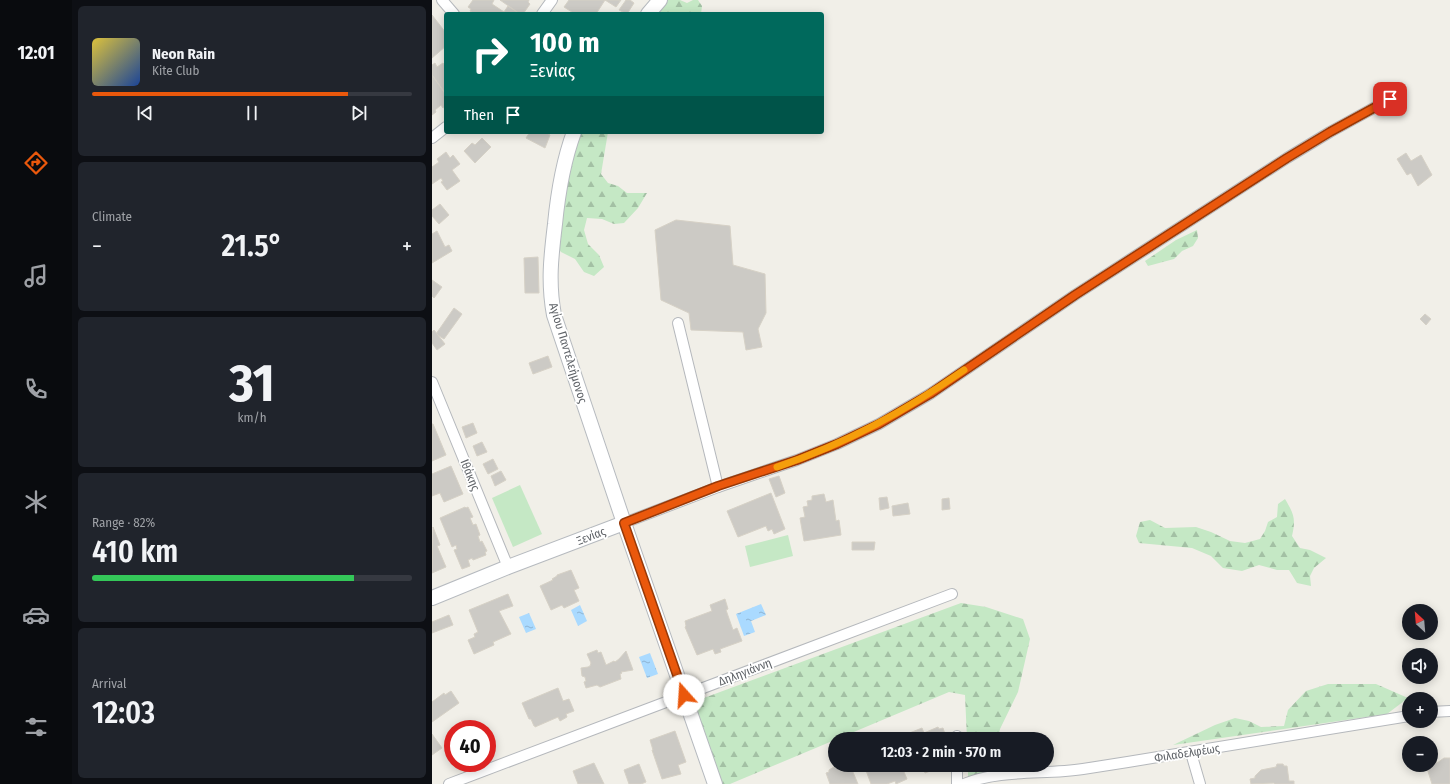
<!DOCTYPE html>
<html lang="en">
<head>
<meta charset="utf-8">
<style>
  body { margin:0; font-family:"Fira Sans Condensed",sans-serif; background:#20242c; color:#f1f3f6; height:100vh; display:flex; flex-direction:column; font-size:15px; white-space:nowrap }
  * { box-sizing:border-box; margin:0 }
  p { font-size:13px; color:#9ea1a6 }
  .icon { flex:none; width:22px; height:22px; fill:none; stroke:currentColor; stroke-width:2; stroke-linecap:round; stroke-linejoin:round }
  .map { position:relative; flex:1; overflow:hidden }
  .sheet { display:flex; flex-direction:column; gap:6px; padding:6px; background:#0d0f14; width:360px }
  .sheet>* { flex:none }
  .hud { position:absolute; left:12px; top:12px; width:380px; height:122px; border-radius:4px; box-shadow:0 2px 10px #0003; background:#00695c; color:#fff; overflow:hidden }
  .needle { width:26px; rotate:334deg }
  .tools { position:absolute; left:970px; top:604px; display:grid; gap:8px }
  .tools a { display:grid; place-items:center; width:36px; height:36px; border-radius:50%; background:#171b24; box-shadow:0 2px 10px #0003; font-size:20px }
  .speed { position:absolute; left:12px; top:720px; display:flex; gap:8px; font-size:20px; font-weight:700; text-align:center }
  .speed>* { display:grid; place-content:center; width:52px; height:52px; border-radius:50%; background:#171b24; box-shadow:0 2px 10px #0003; line-height:1 }
  .speed .limit { border:6px solid #d22; background:#fff; color:#111 }
  .pin { position:absolute; display:grid; place-items:center; width:34px; height:34px; color:#fff; margin:-17px; border-radius:8px; box-shadow:0 2px 6px #0006 }
  .me { position:absolute; width:44px; margin:-22px; rotate:341deg; stroke-linejoin:round; filter:drop-shadow(0 0 3px #0008) }
  .turn { display:flex; align-items:center; gap:14px; height:84px; padding:0 20px; font-size:18px }
  .turn .icon { width:52px; height:52px; stroke-width:2.5 }
  .turn b { display:block; font-size:28px; line-height:34px }
  .then { display:flex; align-items:center; height:38px; padding:0 20px; background:#0003; gap:8px; font-size:15px }
  .big { font-size:30px; font-weight:600; line-height:1.1 }
  .sheet .tile { flex:1; display:flex; flex-direction:column; justify-content:center; gap:6px; min-width:0; padding:0 14px; border-radius:6px; background:#20242c }
  .sheet .dial { align-items:center; gap:0 }
  .dial b { font-size:52px; line-height:1 }
  .song { display:flex; align-items:center; gap:12px }
  .cover { width:48px; height:48px; border-radius:6px; background:linear-gradient(135deg,hsl(50 70% 55%),hsl(220 70% 35%)) }
  .played { height:4px; border-radius:2px; background:linear-gradient(90deg,#ea580c 80%,#363941 80%) }
  .keys { display:flex; justify-content:space-around; direction:ltr }
  .heat { display:flex; justify-content:space-between; align-items:center; font-size:22px; direction:ltr }
  .charge { height:6px; border-radius:3px; background:linear-gradient(90deg,#34c759 82%,#363941 0) }
  .trip { position:absolute; left:396px; top:732px; width:226px; height:40px; border-radius:20px; background:#171b24; box-shadow:0 2px 10px #0003; font-weight:600; line-height:40px; text-align:center }
  main { display:flex; flex:1; min-height:0 }
  .tabs { display:flex; flex-direction:column; width:72px; justify-content:space-around; align-items:center; background:#090b0e; color:#9ea1a6 }
  .tabs .icon { width:28px; height:28px }
  .tabs .selected { color:#ea580c }
  .tabs b { font-size:18px; color:#f1f3f6 }
  .map>svg:first-child { display:block }
</style>
</head>
<body>
<main>
<nav class="tabs">
<b>12:01</b>
<svg class="icon selected" aria-label="directions" viewBox="0 0 24 24"><path d="M12 3l9 9-9 9-9-9zM9 14v-3h6M13 9l2 2-2 2"/></svg>
<svg class="icon" aria-label="music" viewBox="0 0 24 24"><path d="M9 18V5l10-2v13"/><circle cx="6" cy="18" r="3"/><circle cx="16" cy="16" r="3"/></svg>
<svg class="icon" aria-label="phone" viewBox="0 0 24 24"><path d="M5 4h4l2 5-3 2q2 4 5 5l2-3 5 2v4C11 20 4 13 5 4z"/></svg>
<svg class="icon" aria-label="climate" viewBox="0 0 24 24"><path d="M12 3v18M4 7l16 10M4 17L20 7"/></svg>
<svg class="icon" aria-label="car" viewBox="0 0 24 24"><path d="M5 17H2v-5l4-1 3-4h7l3 4 3 1v5h-3M9 17h6M6 11h13"/><circle cx="7" cy="17" r="2"/><circle cx="17" cy="17" r="2"/></svg>
<svg class="icon" aria-label="filters" viewBox="0 0 24 24"><path d="M4 7h16M4 17h16"/><circle cx="9" cy="7" r="2"/><circle cx="15" cy="17" r="2"/></svg>
</nav>
<section class="sheet">
<div class="tile">
<div class="song"><i class="cover"></i><div><b>Neon Rain</b><p>Kite Club</p></div></div>
<div class="played"></div>
<div class="keys"><svg class="icon" aria-label="previous" viewBox="0 0 24 24"><path d="M18 5L8 12l10 7zM5 5v14"/></svg><svg class="icon" aria-label="pause" viewBox="0 0 24 24"><path d="M8 5v14M16 5v14"/></svg><svg class="icon" aria-label="next" viewBox="0 0 24 24"><path d="M6 5l10 7-10 7zM19 5v14"/></svg></div>
</div>
<div class="tile"><p>Climate</p>
<div class="heat"><a>−</a><b class="big">21.5°</b><a>+</a></div>
</div>
<div class="tile dial"><b>31</b><p>km/h</p></div>
<div class="tile"><p>Range · 82%</p><b class="big">410 km</b><div class="charge"></div></div>
<div class="tile"><p>Arrival</p><b class="big">12:03</b></div>
</section>
<div class="map">
<svg width="1018" height="784" viewBox="0 0 1018 784">
  <defs>
    <pattern id="forest-firs" width="22" height="20" patternUnits="userSpaceOnUse"><rect width="22" height="20" fill="#c5e8c5"/><path d="M5 1l3.5 6h-7zM16 11l3.5 6h-7z" fill="#a3c0a4"/></pattern>
    <pattern id="water-ripples" width="26" height="14" patternUnits="userSpaceOnUse"><rect width="26" height="14" fill="#aadaff"/><path d="M2 4q2-2 4 0t4 0M15 11q2-2 4 0t4 0" fill="none" stroke="#8eb4d2"/></pattern>
  </defs>
  <rect width="100%" height="100%" fill="#f1efe8"/>
  <g fill="#c5e8c5">
    <polygon points="88,485 110,534 81,547 60,498"/>
    <polygon points="356,535 361,556 318,567 313,546"/>
  </g>
  <g fill="url(#forest-firs)">
    <polygon points="235,0 248,0 255,3 261,0 266,0 270,6 269,14 225,14"/>
    <polygon points="148,132 176,132 169,174 176,183 186,186 195,193 215,193 206,208 192,223 182,224 170,219 155,218 152,230 156,244 167,255 172,267 162,276 152,272 143,259 129,252 124,245 132,190"/>
    <polygon points="765,230 766,238 761,246 750,251 742,259 716,266 713,261 744,240"/>
    <path d="M853,499C862,514 864,519 860,536L868,548L878,550L894,558L882,568L878,576L879,586L865,583L857,570H845L827,565L810,571L791,568L779,556L760,548L707,543L704,536L708,522L718,520L733,528L764,527L779,532L798,541L813,543L828,539L833,531L836,522L845,517L846,504Z"/>
    <polygon points="529,603 554,607 591,619 598,639 586,692 568,729 566,739 535,739 533,695 517,692 298,784 290,784 261,702"/>
    <polygon points="896,684 944,684 976,698 955,714 741,745 783,725 803,718 817,721 829,727 852,726 856,710 874,691"/>
    <polygon points="536,765 562,765 561,772 536,777"/>
  </g>
  <g fill="url(#water-ripples)">
    <polygon points="329,604 334,615 319,621 323,632 312,636 304,614"/>
    <polygon points="148,605 155,621 146,626 139,610"/>
    <polygon points="97,613 104,629 94,633 87,617"/>
    <polygon points="218,653 226,674 215,678 207,657"/>
  </g>
  <g fill="#cccac5" stroke="#d6d1c6">
    <polygon points="41,0 62,0 60,4 72,12 76,6 88,14 43,14 38,11 39,9 36,7"/>
    <polygon points="68,0 97,0 96,2 98,4 91,14 89,13 88,14"/>
    <polygon points="137,0 173,0 164,14 143,14 132,7"/>
    <polygon points="173,0 189,0 184,7"/>
    <polygon points="194,0 198,0 202,3 195,14 187,10"/>
    <polygon points="0,15 14,33 14,46 0,58"/>
    <polygon points="3,63 5,67 11,63 14,67 14,94 0,75 0,65"/>
    <polygon points="0,75 14,95 14,106 11,108 9,105 3,110 4,112 0,115"/>
    <polygon points="98,132 113,132 118,135 113,148 94,138"/>
    <polygon points="50,138 59,147 43,163 32,151 40,143 43,145"/>
    <polygon points="14,152 18,158 21,155 28,164 20,170 28,181 15,190 9,182 11,181 9,178 0,184 0,167 7,162 5,159"/>
    <polygon points="974,153 979,161 989,155 1000,175 986,186 979,173 975,175 965,159"/>
    <polygon points="8,204 17,215 7,224 0,216 0,210"/>
    <polygon points="244,220 298,226 301,265 333,274 334,313 326,329 330,347 314,350 311,332 259,330 257,313 229,300 223,230"/>
    <polygon points="5,231 13,247 17,245 20,251 0,263 0,234"/>
    <polygon points="106,257 107,293 93,293 92,258"/>
    <polygon points="0,280 10,287 2,298 0,296"/>
    <polygon points="22,308 30,314 12,339 4,334"/>
    <polygon points="993,314 999,319 994,325 988,319"/>
    <polygon points="2,330 13,344 5,350 0,343 0,332"/>
    <polygon points="116,356 120,367 101,374 97,363"/>
    <polygon points="41,423 45,433 34,438 30,427"/>
    <polygon points="0,424 1,424 14,455 0,461"/>
    <polygon points="50,442 55,452 45,456 41,446"/>
    <polygon points="61,459 66,469 56,474 51,464"/>
    <polygon points="19,466 31,494 12,502 8,493 0,496 0,474"/>
    <polygon points="69,471 74,480 63,486 59,476"/>
    <polygon points="347,476 353,493 344,497 337,479"/>
    <polygon points="339,493 353,529 342,534 340,529 336,531 334,526 306,537 295,511"/>
    <polygon points="392,494 394,502 401,500 404,521 407,520 409,535 372,541 368,518 373,517 371,507 376,506 375,501 380,500 380,496"/>
    <polygon points="455,497 457,508 448,510 447,498"/>
    <polygon points="517,498 518,509 510,510 510,499"/>
    <polygon points="476,503 478,514 461,516 460,506"/>
    <polygon points="33,507 34,508 36,507 41,517 38,518 41,525 44,524 48,535 46,536 48,542 50,541 55,551 53,552 54,555 41,560 40,558 36,560 38,566 30,569 22,550 25,549 24,545 20,547 8,518"/>
    <polygon points="1,527 8,545 5,546 14,567 0,573"/>
    <polygon points="420,542 443,542 442,550 420,550"/>
    <polygon points="139,570 147,588 142,590 147,601 132,608 130,605 119,610 108,586 121,580 120,579 125,576 125,575"/>
    <polygon points="76,594 81,606 67,611 79,634 61,642 62,645 42,654 36,640 43,637 42,634 46,632 37,610"/>
    <polygon points="293,599 296,609 294,610 301,630 305,628 310,641 288,649 289,652 283,654 281,649 265,655 253,627 254,626 253,621 280,611 278,605"/>
    <polygon points="17,615 21,625 0,633 0,622"/>
    <polygon points="165,650 166,653 169,652 174,665 182,661 183,662 187,659 194,651 201,670 189,672 190,673 188,674 189,679 168,687 165,685 154,688 152,682 154,681 153,677 150,676 149,668 156,667 158,666 159,663 155,654"/>
    <polygon points="126,688 131,701 137,699 142,711 134,714 135,717 128,721 126,717 103,727 103,726 102,726 99,719 97,719 90,703"/>
    <polygon points="19,691 27,703 0,722 0,702 12,693 13,695"/>
    <polygon points="506,727 507,729 511,728 513,734 507,737 507,739 471,739 470,736 490,728 492,733"/>
    <polygon points="243,731 254,762 246,765 249,774 230,779 220,750 221,750 218,740"/>
    <polygon points="0,734 10,748 0,755"/>
    <polygon points="1002,754 1005,763 1012,758 1018,758 1018,784 1000,784 994,765 999,765 999,755"/>
    <polygon points="162,763 172,784 146,784 141,771"/>
    <polygon points="207,764 214,782 209,784 197,784 192,770"/>
    <polygon points="845,764 851,764 852,766 855,766 857,781 862,781 862,784 843,784 842,783 819,784 818,779 823,778 823,776 829,770 844,767"/>
    <polygon points="405,765 418,765 426,784 398,784 394,773 397,772 397,770"/>
    <polygon points="432,765 469,765 475,779 464,784 463,781 455,784 439,784"/>
    <polygon points="490,765 505,765 506,768 493,773"/>
  </g>
  <g fill="none" stroke-linecap="round" stroke-linejoin="round">
    <defs>
      <g id="street">
        <polyline points="10,0 22,14"/>
        <polyline points="110,14 120,0"/>
        <polyline points="0,138 14,127"/>
        <polyline points="246,323 286,487"/>
        <polyline points="0,382 76,567"/>
        <polyline points="192,523 286,487 365,460 405,444 447,424 498,394 643,295 855,158 898,132 958,99"/>
        <polyline points="999,712 1018,711"/>
        <polyline points="525,736 525,739"/>
        <polyline points="759,753 768,784"/>
        <polyline points="525,765 525,784"/>
        <polyline points="17,784 520,594"/>
        <path d="M532,784C569,769 612,775 651,769C760,752 869,734 977,716"/>
      </g>
      <g id="secondary">
        <polyline points="216,14 228,0"/>
        <path d="M142,132C131,162 126,193 123,224C119,257 116,283 122,315L192,523L283,784"/>
        <polyline points="0,598 76,567 192,523"/>
      </g>
    </defs>
    <use href="#street" stroke="#b5b8bc" stroke-width="12"/>
    <use href="#secondary" stroke="#b6babf" stroke-width="16"/>
    <use href="#street" stroke="#fff" stroke-width="10"/>
    <use href="#secondary" stroke="#fff" stroke-width="14"/>
  </g>
  <g fill="none" stroke-linecap="round" stroke-linejoin="round">
    <defs>
      <polyline id="route" points="252,695 192,523 286,486 365,460 405,444 447,424 498,394 643,295 855,158 898,132 958,99"/>
    </defs>
    <use href="#route" stroke="#983908" stroke-width="10"/>
    <use href="#route" stroke="#ea580c" stroke-width="7"/>
    <path stroke="#f59e0b" stroke-width="7" d="M345,467C415,443 472,412 532,370"/>
  </g>
  <g text-anchor="middle" dominant-baseline="central" stroke-width="3.5" stroke-linejoin="round" paint-order="stroke">
    <g font-size="12" fill="#5f6368" stroke="#fff">
      <text transform="translate(136 353) rotate(73)">Αγίου Παντελεήμονος</text>
      <text transform="translate(38 475) rotate(68)">Ιθάκης</text>
      <text transform="translate(159 536) rotate(-21)">Ξενίας</text>
      <text transform="translate(313 672) rotate(-21)">Δηληγιάννη</text>
      <text transform="translate(755 753) rotate(-9)">Φιλαδελφέως</text>
    </g>
  </g>
</svg>
<div class="tools">
<a><svg class="needle" viewBox="-14 -14 28 28"><path d="M0-13l5 13h-10z" fill="#e53935"/><path d="M0 13l5-13h-10z" fill="#9ea1a6"/></svg></a>
<a><svg class="icon" aria-label="sound" viewBox="0 0 24 24"><path d="M4 9h4l5-4v14l-5-4H4zM17 9q2 3 0 6"/></svg></a>
<a>+</a>
<a>−</a>
</div>
<div class="speed"><div class="limit">40</div></div>
<div class="pin" style="left:958px;top:99px;background:#d93025"><svg class="icon" aria-label="arrive" viewBox="0 0 24 24"><path d="M6 21V4h12l-3 4 3 4H6"/></svg></div>
<svg class="me" style="left:252px;top:695px" viewBox="-20 -20 40 40"><circle r="19" fill="#fff"/><path d="M0-13L10 11 0 6-10 11z" fill="#ea580c"/></svg>
<div class="trip">12:03 · 2 min · 570 m</div>
<div class="hud">
<div class="turn"><svg class="icon" aria-label="right" viewBox="0 0 24 24"><path d="M7 20v-9h11M14 6l5 5-5 5"/></svg><div><b>100 m</b>Ξενίας</div></div>
<div class="then">Then<svg class="icon" aria-label="arrive" viewBox="0 0 24 24"><path d="M6 21V4h12l-3 4 3 4H6"/></svg></div>
</div>
</div>
</main>
</body>
</html>
